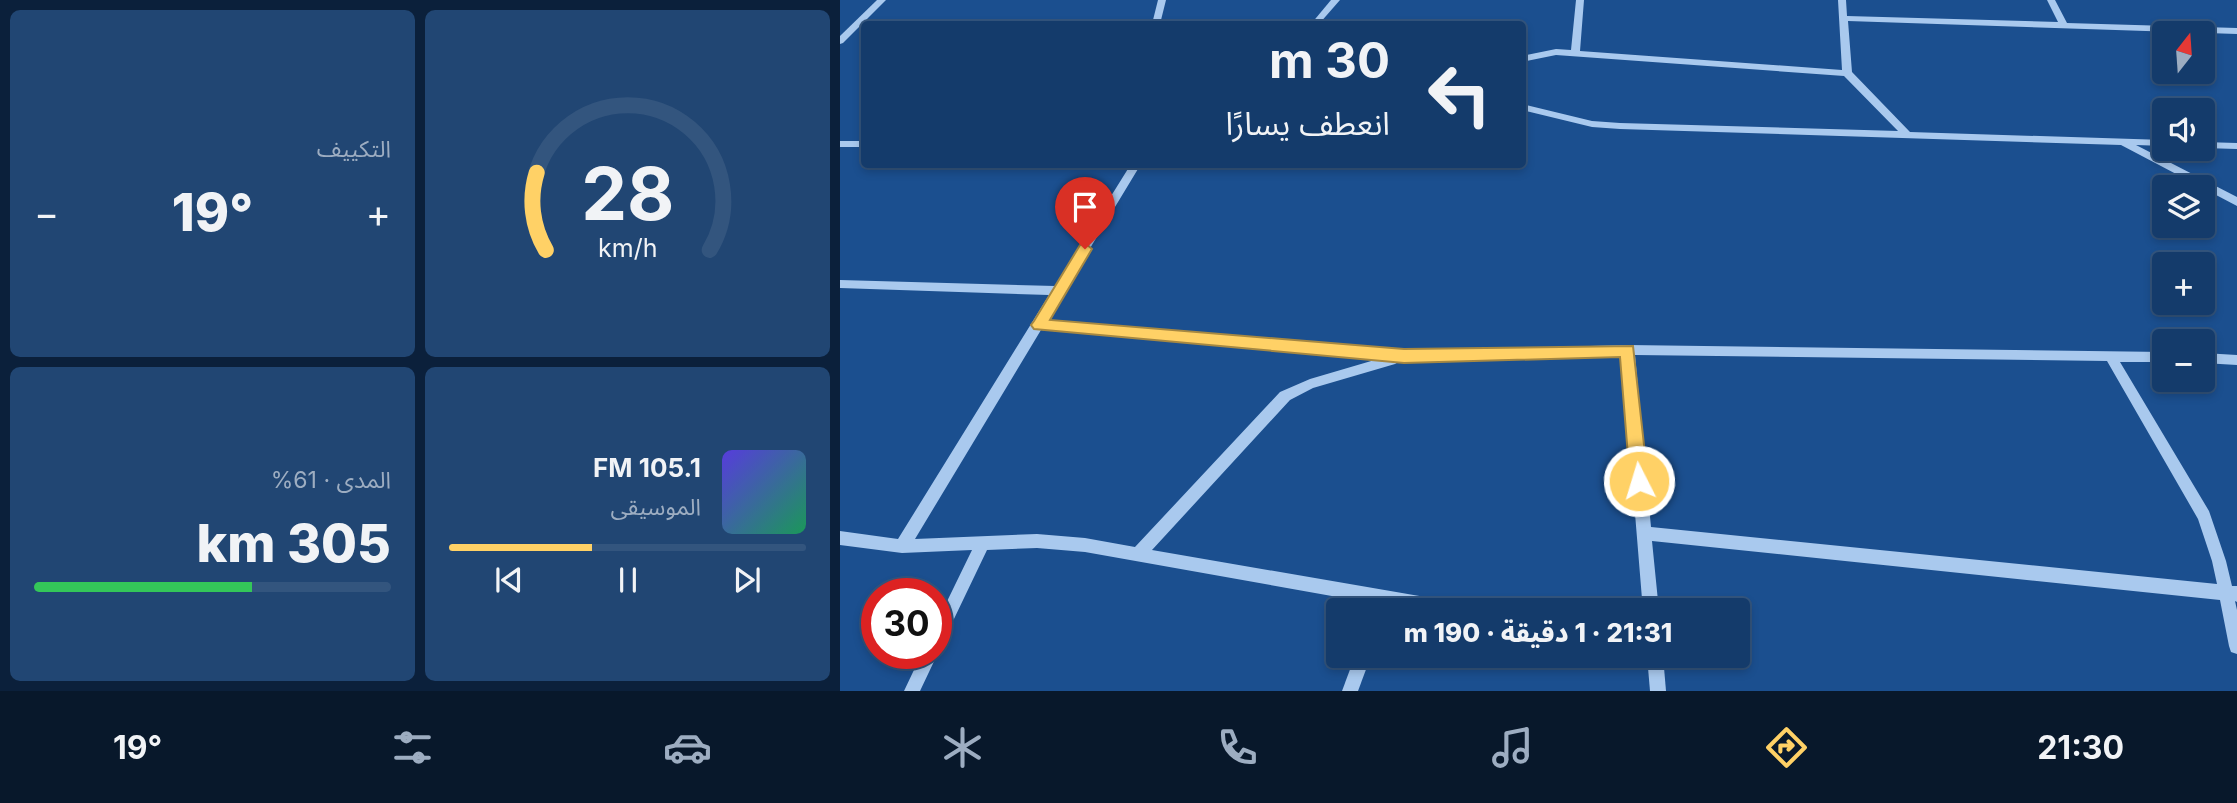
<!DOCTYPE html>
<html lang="ar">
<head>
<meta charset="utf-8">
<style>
  body { margin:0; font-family:Inter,"Noto Sans Arabic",sans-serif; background:#214673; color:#f1f3f6; direction:rtl; height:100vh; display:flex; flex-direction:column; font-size:26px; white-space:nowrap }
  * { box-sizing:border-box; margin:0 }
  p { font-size:23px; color:#9dadc1 }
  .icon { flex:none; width:38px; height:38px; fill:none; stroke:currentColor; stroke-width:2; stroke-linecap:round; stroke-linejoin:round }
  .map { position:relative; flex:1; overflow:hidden; direction:ltr }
  .drawer { display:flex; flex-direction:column; gap:10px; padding:10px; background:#0b203b; width:840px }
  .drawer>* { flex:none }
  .top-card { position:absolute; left:21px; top:21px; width:665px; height:147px; border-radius:7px; box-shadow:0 4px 10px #0003,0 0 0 2px #33557e; direction:rtl; background:#143b6b; color:#f1f3f6; overflow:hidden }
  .needle { width:46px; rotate:17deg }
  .fabs { position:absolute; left:1312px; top:21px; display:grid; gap:14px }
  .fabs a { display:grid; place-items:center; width:63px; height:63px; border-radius:7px; background:#143b6b; box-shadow:0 4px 10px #0003,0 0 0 2px #33557e; font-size:35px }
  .speed { position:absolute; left:21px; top:578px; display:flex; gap:14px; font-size:35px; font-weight:700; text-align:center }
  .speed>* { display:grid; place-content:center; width:91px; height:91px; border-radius:50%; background:#143b6b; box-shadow:0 4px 10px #0003,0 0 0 2px #33557e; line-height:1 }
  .speed .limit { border:10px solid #d22; background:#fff; color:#111 }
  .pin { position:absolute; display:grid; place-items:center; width:60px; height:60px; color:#fff; margin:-72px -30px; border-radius:50% 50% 50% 0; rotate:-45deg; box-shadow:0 0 7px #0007 }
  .pin .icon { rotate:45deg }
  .me { position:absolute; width:77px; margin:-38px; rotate:355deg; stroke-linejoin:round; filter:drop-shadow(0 0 5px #0008) }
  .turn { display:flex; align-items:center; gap:24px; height:147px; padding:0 21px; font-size:32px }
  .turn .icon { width:91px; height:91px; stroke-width:2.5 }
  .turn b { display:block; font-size:49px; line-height:60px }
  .big { font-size:52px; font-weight:800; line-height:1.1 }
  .drawer .widget { flex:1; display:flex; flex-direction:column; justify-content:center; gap:10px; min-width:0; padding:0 24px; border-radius:10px; background:#214673 }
  .drawer .dial { align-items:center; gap:0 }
  .dial svg { height:182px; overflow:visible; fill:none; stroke:#33557e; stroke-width:7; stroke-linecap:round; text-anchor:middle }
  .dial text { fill:#f1f3f6; stroke:none }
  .song { display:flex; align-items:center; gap:21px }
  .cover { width:84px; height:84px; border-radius:10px; background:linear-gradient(135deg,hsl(250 70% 55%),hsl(150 70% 35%)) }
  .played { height:7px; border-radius:4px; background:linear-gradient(90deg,#ffd166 40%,#33557e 40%) }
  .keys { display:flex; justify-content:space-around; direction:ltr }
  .heat { display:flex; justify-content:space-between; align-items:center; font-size:38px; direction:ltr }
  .charge { height:10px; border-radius:5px; background:linear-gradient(90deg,#34c759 61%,#33557e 0) }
  .drawer .tiles { flex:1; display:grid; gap:10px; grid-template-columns:repeat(2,1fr) }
  .trip { position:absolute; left:486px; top:598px; width:424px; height:70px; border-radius:7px; background:#143b6b; box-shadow:0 4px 10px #0003,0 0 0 2px #33557e; font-weight:800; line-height:70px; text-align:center; direction:rtl }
  .tabs { display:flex; height:112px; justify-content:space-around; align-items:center; background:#08182b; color:#9dadc1 }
  .tabs .icon { width:49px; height:49px }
  .tabs .selected { color:#ffd166 }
  .tabs b { font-size:32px; color:#f1f3f6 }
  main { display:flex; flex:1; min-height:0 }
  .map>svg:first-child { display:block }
</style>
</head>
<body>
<main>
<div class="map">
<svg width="1397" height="691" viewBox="0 0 1397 691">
  <rect width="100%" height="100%" fill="#1b4f8f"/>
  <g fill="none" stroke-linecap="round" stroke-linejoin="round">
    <g fill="#a9c9ee" fill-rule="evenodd">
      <polygon points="37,0 46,0 3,43 0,44 0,36"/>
      <polygon points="318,0 326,0 320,24 82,24 86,21 313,20"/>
      <polygon points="491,0 500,0 479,24 471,24"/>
      <polygon points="736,0 744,0 740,51 1002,70 998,0 1006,0 1007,16 1218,22 1207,0 1215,0 1227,23 1397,28 1397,34 1008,21 1012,72 1070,132 1325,140 1325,146 1296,145 1397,197 1397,206 1281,145 780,129 752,127 682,110 682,104 752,121 780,123 1058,131 1004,76 716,55 682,62 682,56 716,49 731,50"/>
      <rect x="0" y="141" width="24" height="6"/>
      <polygon points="1363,142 1397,143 1397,149 1363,148"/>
      <path d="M291,164H301L206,321L564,351L788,345L1325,352V362H1280L1369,511L1386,561L1392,586H1397V602L1395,601L1397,610V654L1391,652L1389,646L1380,600L812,541L819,611H803L782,355L560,361L555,364L473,388L450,400L312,550L620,603L625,606L627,611H576L245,552L197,548L147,550L101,646L96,649V624L132,550L62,553L0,545V531L58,539L209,295L0,288V280L215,286ZM201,330L538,359L470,379L440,392L295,547L245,538L197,534L75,539ZM795,355L1267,361L1358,519L1372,561L1377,584L811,527Z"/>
      <polygon points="1363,353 1397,355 1397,365 1363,363"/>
      <polygon points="96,649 98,653 80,691 64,691 82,653 96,653"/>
      <polygon points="515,656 531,656 518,691 502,691"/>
      <polygon points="807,656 823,656 826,691 810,691"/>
    </g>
  </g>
  <polygon fill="#ffd166" stroke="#a68842" stroke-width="2" points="245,243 252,249 210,320 564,349 793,346 808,481 806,487 799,489 793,487 790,481 780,357 564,363 194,329 191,325 194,321 240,245"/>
</svg>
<div class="fabs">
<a><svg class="needle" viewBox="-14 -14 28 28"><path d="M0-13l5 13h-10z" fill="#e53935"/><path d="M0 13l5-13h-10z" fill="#9dadc1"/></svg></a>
<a><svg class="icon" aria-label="sound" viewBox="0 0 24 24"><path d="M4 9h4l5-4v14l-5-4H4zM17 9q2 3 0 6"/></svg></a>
<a><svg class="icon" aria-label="layers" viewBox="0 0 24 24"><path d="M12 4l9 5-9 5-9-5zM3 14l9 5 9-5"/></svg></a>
<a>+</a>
<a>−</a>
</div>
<div class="speed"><div class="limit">30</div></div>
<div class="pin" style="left:245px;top:249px;background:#d93025"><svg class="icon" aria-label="arrive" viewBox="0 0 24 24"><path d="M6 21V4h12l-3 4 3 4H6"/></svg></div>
<svg class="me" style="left:799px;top:481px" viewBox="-20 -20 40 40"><circle r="17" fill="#ffd166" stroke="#fff" stroke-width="3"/><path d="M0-11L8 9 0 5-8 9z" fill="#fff"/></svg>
<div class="trip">21:31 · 1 دقيقة · 190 m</div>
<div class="top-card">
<div class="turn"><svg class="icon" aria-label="left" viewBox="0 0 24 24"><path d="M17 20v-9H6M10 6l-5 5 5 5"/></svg><div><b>30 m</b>انعطف يسارًا</div></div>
</div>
</div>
<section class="drawer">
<div class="tiles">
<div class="widget dial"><svg viewBox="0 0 100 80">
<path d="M14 69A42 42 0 1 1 86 69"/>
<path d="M14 69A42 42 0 0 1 10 35" stroke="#ffd166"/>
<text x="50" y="56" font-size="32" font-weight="700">28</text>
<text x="50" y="72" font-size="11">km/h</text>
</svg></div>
<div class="widget"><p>التكييف</p>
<div class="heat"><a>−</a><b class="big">19°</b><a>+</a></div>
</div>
<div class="widget">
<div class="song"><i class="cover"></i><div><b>105.1 FM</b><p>الموسيقى</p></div></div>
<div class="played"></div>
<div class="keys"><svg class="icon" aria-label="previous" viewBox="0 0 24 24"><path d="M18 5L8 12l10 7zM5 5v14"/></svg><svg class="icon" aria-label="pause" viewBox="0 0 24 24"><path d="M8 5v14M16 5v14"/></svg><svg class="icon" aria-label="next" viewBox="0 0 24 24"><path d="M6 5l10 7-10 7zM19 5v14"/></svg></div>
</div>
<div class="widget"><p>المدى · 61%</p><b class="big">305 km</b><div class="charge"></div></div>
</div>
</section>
</main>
<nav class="tabs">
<b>21:30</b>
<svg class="icon selected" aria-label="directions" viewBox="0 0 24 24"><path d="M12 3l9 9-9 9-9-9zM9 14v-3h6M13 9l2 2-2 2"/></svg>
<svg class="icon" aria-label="music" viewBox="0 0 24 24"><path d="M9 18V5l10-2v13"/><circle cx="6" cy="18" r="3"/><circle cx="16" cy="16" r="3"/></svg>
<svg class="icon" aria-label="phone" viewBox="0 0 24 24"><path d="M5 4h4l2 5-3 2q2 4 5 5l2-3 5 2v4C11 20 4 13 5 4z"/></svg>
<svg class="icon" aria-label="climate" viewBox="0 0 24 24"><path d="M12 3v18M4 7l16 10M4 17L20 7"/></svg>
<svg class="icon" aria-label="car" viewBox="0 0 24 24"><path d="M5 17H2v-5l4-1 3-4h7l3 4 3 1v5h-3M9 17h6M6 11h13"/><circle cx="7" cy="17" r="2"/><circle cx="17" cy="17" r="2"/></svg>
<svg class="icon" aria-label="filters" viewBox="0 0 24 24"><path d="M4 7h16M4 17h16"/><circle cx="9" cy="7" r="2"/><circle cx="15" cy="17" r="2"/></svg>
<b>19°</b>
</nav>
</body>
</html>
